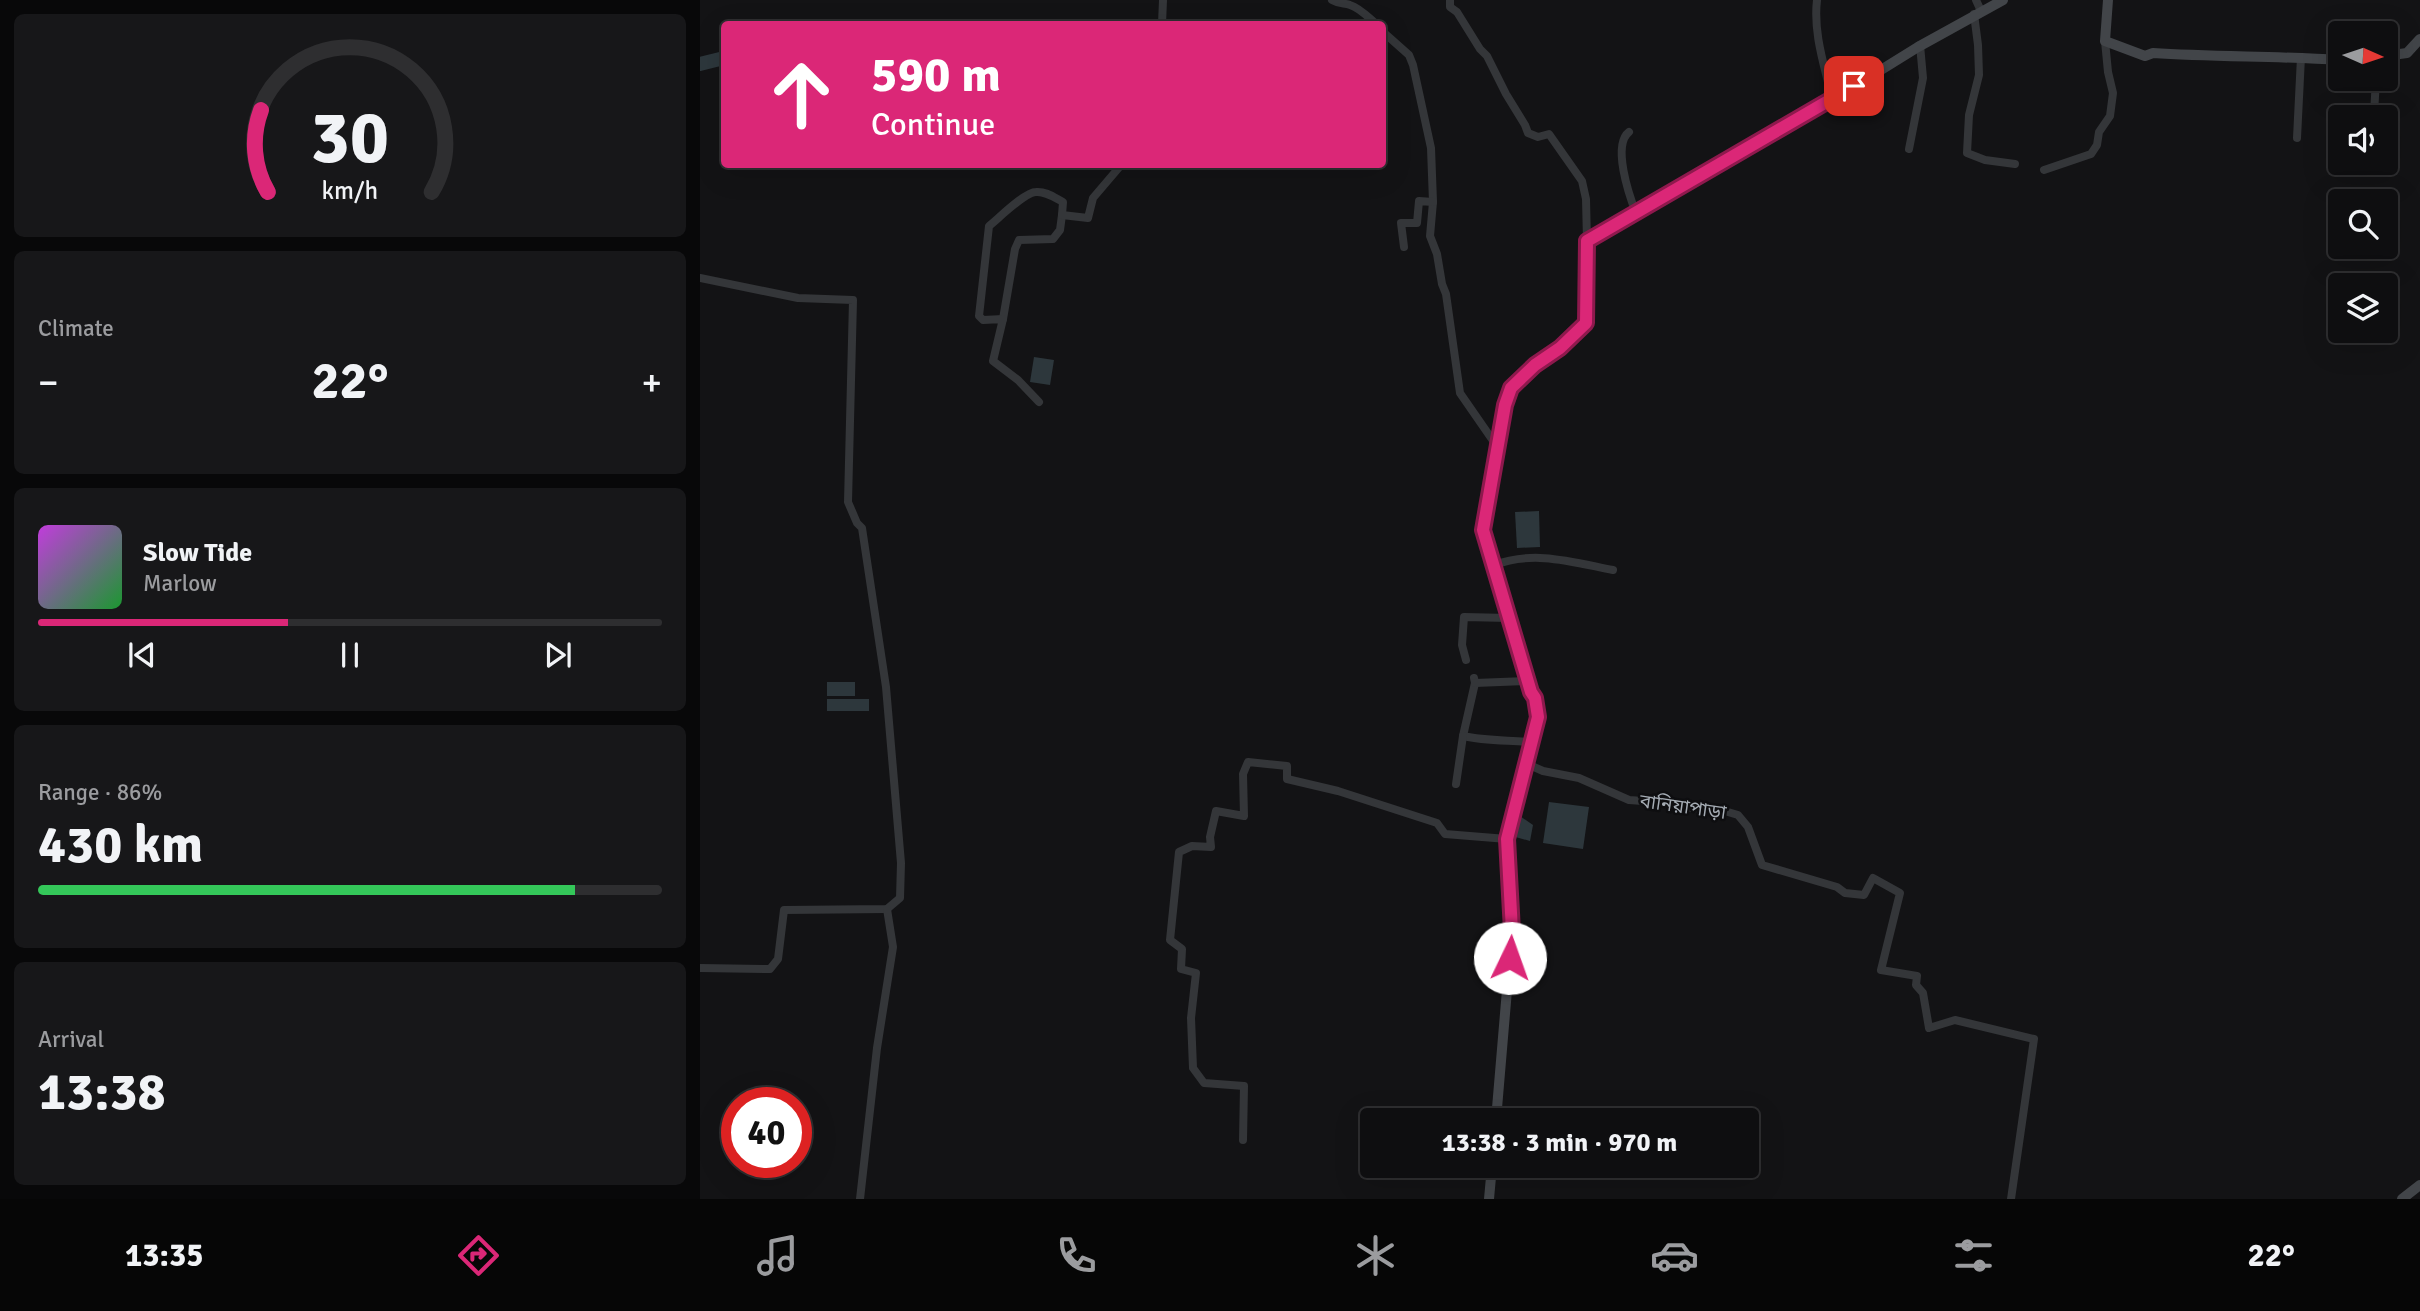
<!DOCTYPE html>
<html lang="en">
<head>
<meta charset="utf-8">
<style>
  body { margin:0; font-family:Signika,"Noto Sans Bengali",sans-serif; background:#171719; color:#f1f3f6; height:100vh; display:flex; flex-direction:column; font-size:26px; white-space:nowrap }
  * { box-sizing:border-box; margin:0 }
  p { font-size:23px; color:#9b9c9f }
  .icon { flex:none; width:38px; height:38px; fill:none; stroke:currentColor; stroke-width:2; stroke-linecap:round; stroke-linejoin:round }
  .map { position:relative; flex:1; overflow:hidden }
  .drawer { display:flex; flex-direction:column; gap:14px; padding:14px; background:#080809; width:700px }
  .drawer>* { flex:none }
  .hud { position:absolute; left:21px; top:21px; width:665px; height:147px; border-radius:7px; box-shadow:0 7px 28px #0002,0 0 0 2px #2e2e30; background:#db2777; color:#fff; overflow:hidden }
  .needle { width:46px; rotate:93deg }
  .tools { position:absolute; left:1628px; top:21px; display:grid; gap:14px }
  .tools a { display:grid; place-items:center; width:70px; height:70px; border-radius:7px; background:#0e0e10; box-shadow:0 7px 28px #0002,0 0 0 2px #2e2e30; font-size:35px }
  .speed { position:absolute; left:21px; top:1087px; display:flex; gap:14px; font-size:35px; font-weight:700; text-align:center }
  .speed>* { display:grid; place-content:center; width:91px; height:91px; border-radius:50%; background:#0e0e10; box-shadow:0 7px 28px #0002,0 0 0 2px #2e2e30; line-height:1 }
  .speed .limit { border:10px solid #d22; background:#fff; color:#111 }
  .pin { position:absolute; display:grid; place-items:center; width:60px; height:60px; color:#fff; margin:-30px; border-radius:14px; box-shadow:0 4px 10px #0006 }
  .me { position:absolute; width:77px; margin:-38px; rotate:3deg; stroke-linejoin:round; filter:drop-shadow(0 0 5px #0008) }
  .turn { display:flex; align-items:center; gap:24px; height:147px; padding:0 35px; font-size:32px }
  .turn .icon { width:91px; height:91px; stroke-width:2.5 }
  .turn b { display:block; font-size:49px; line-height:60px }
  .big { font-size:52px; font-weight:700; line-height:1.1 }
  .drawer .tile { flex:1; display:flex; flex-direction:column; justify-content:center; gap:10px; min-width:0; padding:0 24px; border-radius:10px; background:#171719 }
  .drawer .dial { align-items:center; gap:0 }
  .dial svg { height:182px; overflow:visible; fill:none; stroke:#2e2e30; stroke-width:7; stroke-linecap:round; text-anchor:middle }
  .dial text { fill:#f1f3f6; stroke:none }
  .song { display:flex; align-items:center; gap:21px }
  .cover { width:84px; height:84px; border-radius:10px; background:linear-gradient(135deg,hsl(290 70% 55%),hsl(130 70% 35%)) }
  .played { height:7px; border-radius:4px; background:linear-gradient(90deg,#db2777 40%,#2e2e30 40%) }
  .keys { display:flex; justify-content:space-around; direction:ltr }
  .heat { display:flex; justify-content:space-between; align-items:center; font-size:38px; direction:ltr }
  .charge { height:10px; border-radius:5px; background:linear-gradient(90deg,#34c759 86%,#2e2e30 0) }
  .trip { position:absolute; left:660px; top:1108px; width:399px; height:70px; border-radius:7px; background:#0e0e10; box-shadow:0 7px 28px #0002,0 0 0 2px #2e2e30; font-weight:700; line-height:70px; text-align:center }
  .menu { display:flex; height:112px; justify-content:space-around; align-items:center; background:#060606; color:#9b9c9f }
  .menu .icon { width:49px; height:49px }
  .menu .current { color:#db2777 }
  .menu b { font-size:32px; color:#f1f3f6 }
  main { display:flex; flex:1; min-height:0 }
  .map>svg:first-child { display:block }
</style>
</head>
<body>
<main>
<section class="drawer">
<div class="tile dial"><svg viewBox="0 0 100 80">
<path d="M14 69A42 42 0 1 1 86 69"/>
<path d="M14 69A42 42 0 0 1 11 33" stroke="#db2777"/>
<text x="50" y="56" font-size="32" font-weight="700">30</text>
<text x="50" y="72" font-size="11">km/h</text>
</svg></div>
<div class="tile"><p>Climate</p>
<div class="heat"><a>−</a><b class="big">22°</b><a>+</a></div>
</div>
<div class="tile">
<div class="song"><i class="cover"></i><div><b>Slow Tide</b><p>Marlow</p></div></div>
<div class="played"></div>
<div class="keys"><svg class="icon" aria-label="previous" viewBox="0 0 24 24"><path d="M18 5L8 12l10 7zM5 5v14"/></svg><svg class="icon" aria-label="pause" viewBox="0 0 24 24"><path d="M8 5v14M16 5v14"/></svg><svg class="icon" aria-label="next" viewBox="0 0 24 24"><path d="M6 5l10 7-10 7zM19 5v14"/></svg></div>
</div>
<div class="tile"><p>Range · 86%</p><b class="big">430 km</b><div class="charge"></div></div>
<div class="tile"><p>Arrival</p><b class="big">13:38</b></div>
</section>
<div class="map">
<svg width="1720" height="1199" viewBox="0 0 1720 1199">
  <rect width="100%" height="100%" fill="#131315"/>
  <g fill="#2d373c">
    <polygon points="334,357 354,360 350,385 330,382"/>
    <polygon points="839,511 840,547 817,548 815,512"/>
    <rect x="127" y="682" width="28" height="14"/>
    <rect x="127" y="699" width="42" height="12"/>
    <polygon points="849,802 889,807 883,849 843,843"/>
    <polygon points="817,814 833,825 830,841 812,836"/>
  </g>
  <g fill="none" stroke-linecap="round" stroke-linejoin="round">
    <polyline stroke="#2d373c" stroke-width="14" points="0,64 24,58"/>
    <g stroke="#343639" stroke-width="8">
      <path d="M632,0C639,4 644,3 650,5C660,8 668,17 676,24"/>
      <polyline points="750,0 750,7 757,12 780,49 787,56 806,94 825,125 828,133 838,137 849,134 882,181 886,199 887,241"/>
      <path d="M1117,0C1113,34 1125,67 1132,99"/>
      <polyline points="1276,0 1281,11"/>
      <polyline points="1274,14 1278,45 1279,75 1269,115 1267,153 1285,160 1315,164"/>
      <polyline points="462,24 463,0"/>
      <polyline points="682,31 709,55 713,65 731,148 733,202 730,236 737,254 742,284 746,294 760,393 796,445"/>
      <polyline points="1674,114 1676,79"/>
      <path d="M929,132C912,145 929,195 936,213"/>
      <polyline points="1597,138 1601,57"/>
      <polyline points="1209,149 1223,78 1220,45"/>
      <polyline points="1344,170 1391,154 1397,145 1399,132 1410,116 1413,93 1408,72 1405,41"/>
      <polyline points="704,247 701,223 717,223 719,201 733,202"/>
      <polyline points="0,278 98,298 153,300 148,502 157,523 162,528 186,687 201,863 200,898 187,909 84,910 78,959 70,969 0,968"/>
      <polyline points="303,319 315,249 319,240 353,239 360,230 362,215"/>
      <path d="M339,402L318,380L293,361L303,319L283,320L279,316L289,226C299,218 325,192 336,192C346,191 355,198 363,202L362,215L388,218L393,198L422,164"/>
      <path d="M794,565C834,550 872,562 913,570"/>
      <polyline points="766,660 762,645 764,617 809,618"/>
      <path d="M774,678L775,683L763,736C785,741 808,740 830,742"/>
      <polyline points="775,683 827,681"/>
      <polyline points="825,763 843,771 879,778 929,800 971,803 991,808 1018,809 1038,815 1048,827 1062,865 1137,887 1145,893 1164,895 1173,878 1200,893 1181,970 1217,976 1216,985 1223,993 1229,1028 1255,1020 1334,1039 1311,1199"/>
      <polyline points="756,784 763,736"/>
      <polyline points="543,1140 544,1086 504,1083 493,1068 491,1018 496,973 481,969 482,949 470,940 479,852 492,846 511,847 510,837 516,811 544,816 543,774 548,762 587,766 587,779 638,791 737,823 745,834 807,839"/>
      <polyline points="160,1199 177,1048 193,947 187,909"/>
    </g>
    <g stroke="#424549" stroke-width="10">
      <path d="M1408,0L1405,41L1445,56L1453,53C1515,57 1577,56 1640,60"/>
      <polyline points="1685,56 1707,53 1720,39"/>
      <polyline points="796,1120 812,931 807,839 837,717 835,698 831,692 783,530 796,445 805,405 811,388 835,365 860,348 886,323 887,241 1110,114 1218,47 1303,0"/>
      <polyline points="789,1199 792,1166"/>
      <polyline points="1702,1199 1720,1185"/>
    </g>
  </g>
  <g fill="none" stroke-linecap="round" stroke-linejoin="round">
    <defs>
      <polyline id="route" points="810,958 812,931 807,839 838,717 835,698 831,692 783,530 805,405 811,388 835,365 860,348 886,323 887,241 1154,86"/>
    </defs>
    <use href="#route" stroke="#8e194d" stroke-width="18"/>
    <use href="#route" stroke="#db2777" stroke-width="12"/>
  </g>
  <g text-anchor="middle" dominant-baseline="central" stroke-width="5" stroke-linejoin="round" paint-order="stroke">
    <g font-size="19" fill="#a5acb4" stroke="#0e0e10">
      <text transform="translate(983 807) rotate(8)">বানিয়াপাড়া</text>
    </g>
  </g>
</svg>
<div class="tools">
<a><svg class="needle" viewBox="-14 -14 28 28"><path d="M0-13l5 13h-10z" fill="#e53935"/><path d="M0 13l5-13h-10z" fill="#9b9c9f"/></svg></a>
<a><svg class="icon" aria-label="sound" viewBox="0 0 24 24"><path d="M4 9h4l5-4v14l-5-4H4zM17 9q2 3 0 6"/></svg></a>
<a><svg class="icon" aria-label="search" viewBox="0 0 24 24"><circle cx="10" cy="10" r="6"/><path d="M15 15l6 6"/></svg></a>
<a><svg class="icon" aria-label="layers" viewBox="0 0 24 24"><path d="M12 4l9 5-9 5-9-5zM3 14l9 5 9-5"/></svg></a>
</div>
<div class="speed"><div class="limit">40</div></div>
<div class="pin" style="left:1154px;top:86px;background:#d93025"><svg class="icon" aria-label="arrive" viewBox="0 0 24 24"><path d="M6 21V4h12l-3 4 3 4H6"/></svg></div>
<svg class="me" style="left:810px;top:958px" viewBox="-20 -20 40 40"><circle r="19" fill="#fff"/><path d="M0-13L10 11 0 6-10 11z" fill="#db2777"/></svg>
<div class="trip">13:38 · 3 min · 970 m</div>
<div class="hud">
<div class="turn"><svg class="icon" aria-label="ahead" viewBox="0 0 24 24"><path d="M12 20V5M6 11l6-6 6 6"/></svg><div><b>590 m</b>Continue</div></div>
</div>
</div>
</main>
<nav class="menu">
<b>13:35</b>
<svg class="icon current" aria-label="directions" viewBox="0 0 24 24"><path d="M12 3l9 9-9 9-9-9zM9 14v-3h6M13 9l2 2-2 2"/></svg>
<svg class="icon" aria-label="music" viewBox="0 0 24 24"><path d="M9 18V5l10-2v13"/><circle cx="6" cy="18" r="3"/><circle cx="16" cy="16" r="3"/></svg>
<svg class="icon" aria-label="phone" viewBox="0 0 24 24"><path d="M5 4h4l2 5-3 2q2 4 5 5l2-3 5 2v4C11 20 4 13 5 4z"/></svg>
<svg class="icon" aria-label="climate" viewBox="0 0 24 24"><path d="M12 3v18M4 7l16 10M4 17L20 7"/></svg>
<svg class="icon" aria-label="car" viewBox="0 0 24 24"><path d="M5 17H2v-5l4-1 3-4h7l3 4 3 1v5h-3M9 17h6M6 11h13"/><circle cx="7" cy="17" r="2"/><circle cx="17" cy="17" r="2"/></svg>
<svg class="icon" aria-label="filters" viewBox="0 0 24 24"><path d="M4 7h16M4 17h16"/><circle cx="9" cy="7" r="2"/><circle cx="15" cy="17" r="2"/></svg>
<b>22°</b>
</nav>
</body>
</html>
